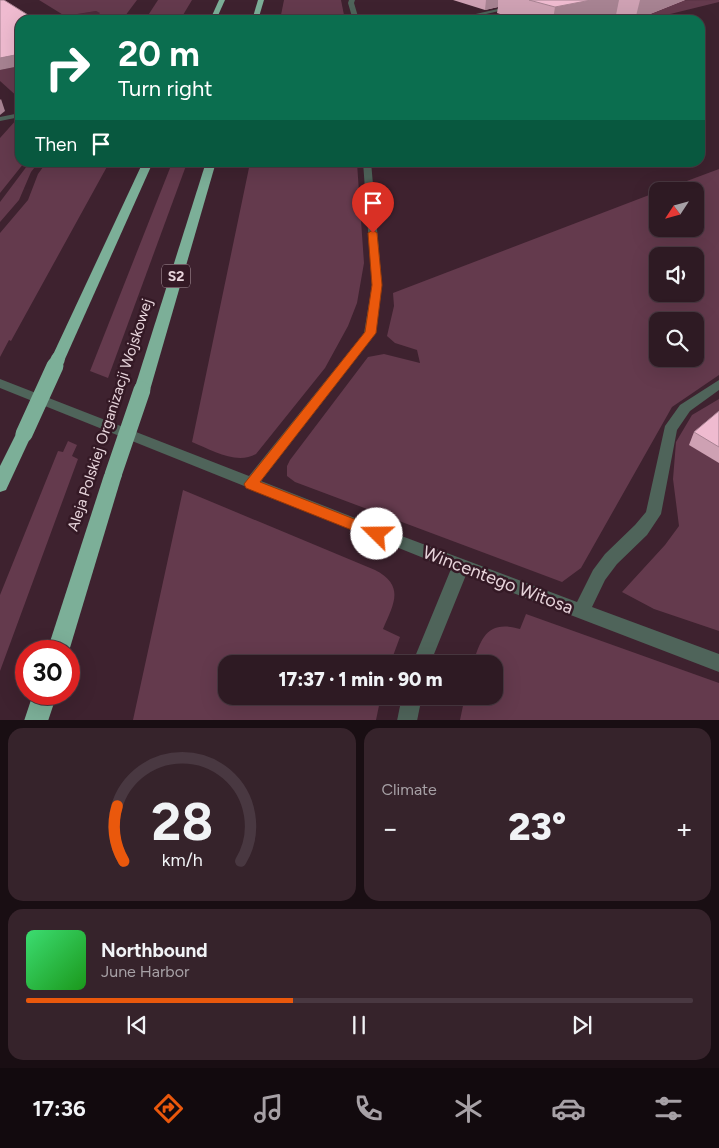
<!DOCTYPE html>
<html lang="en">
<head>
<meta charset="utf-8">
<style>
  body { margin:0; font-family:Figtree,sans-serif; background:#36232b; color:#f1f3f6; height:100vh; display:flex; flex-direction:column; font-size:19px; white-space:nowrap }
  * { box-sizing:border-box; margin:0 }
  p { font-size:16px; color:#a7a1a6 }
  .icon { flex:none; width:28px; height:28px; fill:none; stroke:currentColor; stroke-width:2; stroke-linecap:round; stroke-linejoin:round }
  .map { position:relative; height:720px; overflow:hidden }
  .details { display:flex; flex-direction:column; gap:8px; padding:8px; background:#190e13; flex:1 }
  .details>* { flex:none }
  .top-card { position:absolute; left:15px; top:15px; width:690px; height:152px; border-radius:15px; box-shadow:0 5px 20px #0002,0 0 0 1px #493841; background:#0b6e4f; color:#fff; overflow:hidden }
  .needle { width:32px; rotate:234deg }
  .tools { position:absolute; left:649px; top:182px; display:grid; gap:10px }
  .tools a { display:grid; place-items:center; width:55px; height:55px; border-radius:10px; background:#2e1a23; box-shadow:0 5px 20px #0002,0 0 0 1px #493841; font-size:25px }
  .speed { position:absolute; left:15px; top:640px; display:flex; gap:10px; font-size:25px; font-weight:700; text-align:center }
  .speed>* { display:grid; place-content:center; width:65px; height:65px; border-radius:50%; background:#2e1a23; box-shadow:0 5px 20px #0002,0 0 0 1px #493841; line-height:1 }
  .speed .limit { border:8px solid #d22; background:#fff; color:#111 }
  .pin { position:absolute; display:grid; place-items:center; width:42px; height:42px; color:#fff; margin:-51px -21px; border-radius:50% 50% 50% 0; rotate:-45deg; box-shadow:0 0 5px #0007 }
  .pin .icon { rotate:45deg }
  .me { position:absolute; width:55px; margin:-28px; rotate:292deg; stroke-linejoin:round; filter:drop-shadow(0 0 4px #0008) }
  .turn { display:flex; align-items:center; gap:18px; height:105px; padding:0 20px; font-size:22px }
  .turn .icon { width:65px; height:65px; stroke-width:2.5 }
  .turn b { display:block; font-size:35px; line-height:42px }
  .then { display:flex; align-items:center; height:48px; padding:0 20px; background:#0003; gap:10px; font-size:19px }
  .big { font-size:38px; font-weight:800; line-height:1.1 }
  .details .card { flex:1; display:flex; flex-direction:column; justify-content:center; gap:8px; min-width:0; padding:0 18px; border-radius:15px; background:#36232b }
  .details .dial { align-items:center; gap:0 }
  .dial svg { height:130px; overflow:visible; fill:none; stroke:#493841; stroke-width:7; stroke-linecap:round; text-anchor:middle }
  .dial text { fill:#f1f3f6; stroke:none }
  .song { display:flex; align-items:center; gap:15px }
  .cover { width:60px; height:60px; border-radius:8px; background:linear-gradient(135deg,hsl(140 70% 55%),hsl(120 70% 35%)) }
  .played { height:5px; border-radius:2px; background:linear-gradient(90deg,#ea580c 40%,#493841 40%) }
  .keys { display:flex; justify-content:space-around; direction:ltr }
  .heat { display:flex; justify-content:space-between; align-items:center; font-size:28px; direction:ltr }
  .details .tiles { flex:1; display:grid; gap:8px; grid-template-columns:1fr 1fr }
  .card:last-child { grid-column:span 2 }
  .trip { position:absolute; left:218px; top:655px; width:285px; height:50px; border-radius:15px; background:#2e1a23; box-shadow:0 5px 20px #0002,0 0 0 1px #493841; font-weight:800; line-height:50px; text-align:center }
  .tab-bar { display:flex; height:80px; justify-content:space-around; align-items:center; background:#120a0e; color:#a7a1a6 }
  .tab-bar .icon { width:35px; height:35px }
  .tab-bar .current { color:#ea580c }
  .tab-bar b { font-size:22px; color:#f1f3f6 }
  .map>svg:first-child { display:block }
</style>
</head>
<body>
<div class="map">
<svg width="719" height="721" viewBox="0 0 719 721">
  <rect width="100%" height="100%" fill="#3e222f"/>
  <polygon fill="#4d2a3a" points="96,11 101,13 94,20 40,20"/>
  <g fill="#643a4d" fill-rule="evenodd">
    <polygon points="39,0 137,0 122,20 94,20 100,13 96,11 65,16"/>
    <polygon points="158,0 192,0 180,20 145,20"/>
    <polygon points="284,0 341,0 345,20 280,20"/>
    <polygon points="719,0 719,2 646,20 624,20 553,1"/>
    <polygon points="20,66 20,99 0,81 0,70"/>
    <polygon points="20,112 20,162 24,163 0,193 0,138 17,119 16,113"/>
    <polygon points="30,162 38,163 31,172 19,200 0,222 0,202"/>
    <polygon points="46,163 109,163 11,341 9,340 0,357 0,233 28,200 38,174"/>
    <polygon points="172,163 187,163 108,378 90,371"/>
    <path d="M250,163H357L364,263L357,303L348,326L325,368L256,454C236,465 212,450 192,442Z"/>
    <path d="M719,169V375L672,407L581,568L562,582L295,482L287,476V466L290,460L368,357L384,354L420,363L417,350L395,343L387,336L394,306L393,293L657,192L658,229H695V191H660ZM658,256H695V294H658ZM658,321H695V359H658Z"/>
    <polygon points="719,399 719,631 654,609 622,592 665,545 679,526 673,479 676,442 692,415"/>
    <polygon points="68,441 77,445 72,456 78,459 0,671 0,595 58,451 63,452"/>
    <path d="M183,490L375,570C406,586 393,605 383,629L400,637L390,664H226V696H381L376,720H133Z"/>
    <path d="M526,614L719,683V720H460L465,696H494V664H473C481,637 488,620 520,629Z"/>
  </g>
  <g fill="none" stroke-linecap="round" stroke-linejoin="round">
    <g fill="#4f645a" fill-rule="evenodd">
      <polygon points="537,0 547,0 460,20 449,20"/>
      <polygon points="20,113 20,117 0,121 0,117"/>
    </g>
    <g fill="#4f645a" fill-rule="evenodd">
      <polygon points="349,0 355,0 354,3 359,20 353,20 348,3"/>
      <polygon points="363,162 371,162 382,285 376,333 261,481 383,529 577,602 593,570 605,554 635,525 646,512 665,426 680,405 719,380 719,390 690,411 677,430 661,514 647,535 617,564 605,580 592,607 719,654 719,672 466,575 430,664 412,664 451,569 0,388 0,379 249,476 364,333 372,285"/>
      <polygon points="402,696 422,696 417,721 397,721"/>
    </g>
    <g fill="#7caf98" fill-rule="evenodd">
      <polygon points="219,0 225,0 216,20 210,20"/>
      <polygon points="258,0 264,0 258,20 252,20"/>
      <polygon points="143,162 153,162 65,359 63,362 53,362 51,359"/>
      <polygon points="206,162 216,162 150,390 148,394 142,395 136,394 134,390"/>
      <polygon points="24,428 30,430 32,434 6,490 0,492 0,466 18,430"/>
      <polygon points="113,468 119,470 122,475 69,651 47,651 104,475 107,470"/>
      <polygon points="33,694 57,694 48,721 24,721"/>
    </g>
    <polyline stroke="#7caf98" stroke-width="14" points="54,367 58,359"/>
    <g stroke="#7caf98" stroke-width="17">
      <polyline points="24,434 55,366"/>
      <polyline points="113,475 142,390"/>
    </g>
  </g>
  <g fill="#cea1b3">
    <polygon points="453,0 685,0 635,20 616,15 596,20 519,20 497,13 498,7 485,10"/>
    <polygon points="719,411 719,463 689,445 694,432"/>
  </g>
  <g fill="#a78392">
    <polygon points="486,0 498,0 498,7 485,10"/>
    <polygon points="591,0 619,0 616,15 596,20 553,20 555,7"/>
    <polygon points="640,0 685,0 635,20"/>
    <polygon points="20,54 20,66 0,70 0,58"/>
    <polygon points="1,99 5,111 0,115 0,100"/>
  </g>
  <g fill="#efbbd0" stroke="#a78392">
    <polygon points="0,0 4,0 36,20 20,20 20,54 0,58"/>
    <polygon points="529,0 591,0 555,7"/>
    <polygon points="719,411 719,447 694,432"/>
  </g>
  <polygon fill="#ea580c" stroke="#983908" points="373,230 377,233 382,285 376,333 260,482 382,530 384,534 382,538 377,540 246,488 244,484 365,332 372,285 368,233"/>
  <g text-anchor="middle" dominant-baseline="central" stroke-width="5" stroke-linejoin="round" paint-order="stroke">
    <rect fill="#341925" stroke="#b19ca4" stroke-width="1" x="162" y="264.5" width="28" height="23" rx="4"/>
    <g font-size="14" font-weight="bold" fill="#e7d4db">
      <text x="176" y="276">S2</text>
    </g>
    <g font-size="15" fill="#e7d4db" stroke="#341925">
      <text transform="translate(110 415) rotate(-72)">Aleja Polskiej Organizacji Wojskowej</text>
    </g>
    <g font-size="18" fill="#e7d4db" stroke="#341925">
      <text transform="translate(498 580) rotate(21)">Wincentego Witosa</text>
    </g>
  </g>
</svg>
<div class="tools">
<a><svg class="needle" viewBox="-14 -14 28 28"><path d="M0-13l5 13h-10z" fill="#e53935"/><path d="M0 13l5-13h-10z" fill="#a7a1a6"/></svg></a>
<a><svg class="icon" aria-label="sound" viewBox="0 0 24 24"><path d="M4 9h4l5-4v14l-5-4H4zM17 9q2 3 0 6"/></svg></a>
<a><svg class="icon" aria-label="search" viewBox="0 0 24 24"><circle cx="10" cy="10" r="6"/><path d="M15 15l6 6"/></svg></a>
</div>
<div class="speed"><div class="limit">30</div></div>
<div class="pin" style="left:373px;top:233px;background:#d93025"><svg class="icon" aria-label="arrive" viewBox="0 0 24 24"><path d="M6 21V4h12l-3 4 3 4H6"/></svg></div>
<svg class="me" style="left:377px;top:534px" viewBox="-20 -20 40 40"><circle r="19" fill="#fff"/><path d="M0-13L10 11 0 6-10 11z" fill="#ea580c"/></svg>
<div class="trip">17:37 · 1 min · 90 m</div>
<div class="top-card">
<div class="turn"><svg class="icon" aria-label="right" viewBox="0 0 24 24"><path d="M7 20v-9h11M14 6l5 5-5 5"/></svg><div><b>20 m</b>Turn right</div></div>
<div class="then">Then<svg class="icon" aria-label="arrive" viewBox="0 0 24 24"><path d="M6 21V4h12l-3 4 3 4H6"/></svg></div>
</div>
</div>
<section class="details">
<div class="tiles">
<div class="card dial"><svg viewBox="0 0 100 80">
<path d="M14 69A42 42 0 1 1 86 69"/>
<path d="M14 69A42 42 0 0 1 10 35" stroke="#ea580c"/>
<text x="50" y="56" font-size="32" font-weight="700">28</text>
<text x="50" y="72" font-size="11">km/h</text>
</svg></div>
<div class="card"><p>Climate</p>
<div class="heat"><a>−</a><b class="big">23°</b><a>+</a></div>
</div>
<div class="card">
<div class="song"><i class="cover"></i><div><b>Northbound</b><p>June Harbor</p></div></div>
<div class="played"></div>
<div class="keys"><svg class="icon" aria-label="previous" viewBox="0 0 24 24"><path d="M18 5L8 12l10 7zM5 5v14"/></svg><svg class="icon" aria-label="pause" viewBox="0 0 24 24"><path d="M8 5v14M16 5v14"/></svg><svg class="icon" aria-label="next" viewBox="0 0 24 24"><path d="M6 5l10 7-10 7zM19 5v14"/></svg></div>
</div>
</div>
</section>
<nav class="tab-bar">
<b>17:36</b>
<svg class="icon current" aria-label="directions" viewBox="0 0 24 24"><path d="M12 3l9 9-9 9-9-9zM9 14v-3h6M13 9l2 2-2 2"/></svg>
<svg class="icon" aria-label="music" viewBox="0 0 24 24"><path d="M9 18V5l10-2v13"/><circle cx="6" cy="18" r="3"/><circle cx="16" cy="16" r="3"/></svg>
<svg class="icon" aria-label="phone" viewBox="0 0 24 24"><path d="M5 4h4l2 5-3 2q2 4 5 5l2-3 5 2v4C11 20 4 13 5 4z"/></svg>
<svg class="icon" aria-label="climate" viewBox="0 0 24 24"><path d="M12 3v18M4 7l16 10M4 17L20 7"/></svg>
<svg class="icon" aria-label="car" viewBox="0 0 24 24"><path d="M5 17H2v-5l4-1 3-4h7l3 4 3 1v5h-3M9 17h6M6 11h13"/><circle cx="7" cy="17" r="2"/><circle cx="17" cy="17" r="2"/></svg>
<svg class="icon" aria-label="filters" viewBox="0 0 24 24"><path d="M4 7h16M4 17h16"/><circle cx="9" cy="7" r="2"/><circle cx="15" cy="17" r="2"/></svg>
</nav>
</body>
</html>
